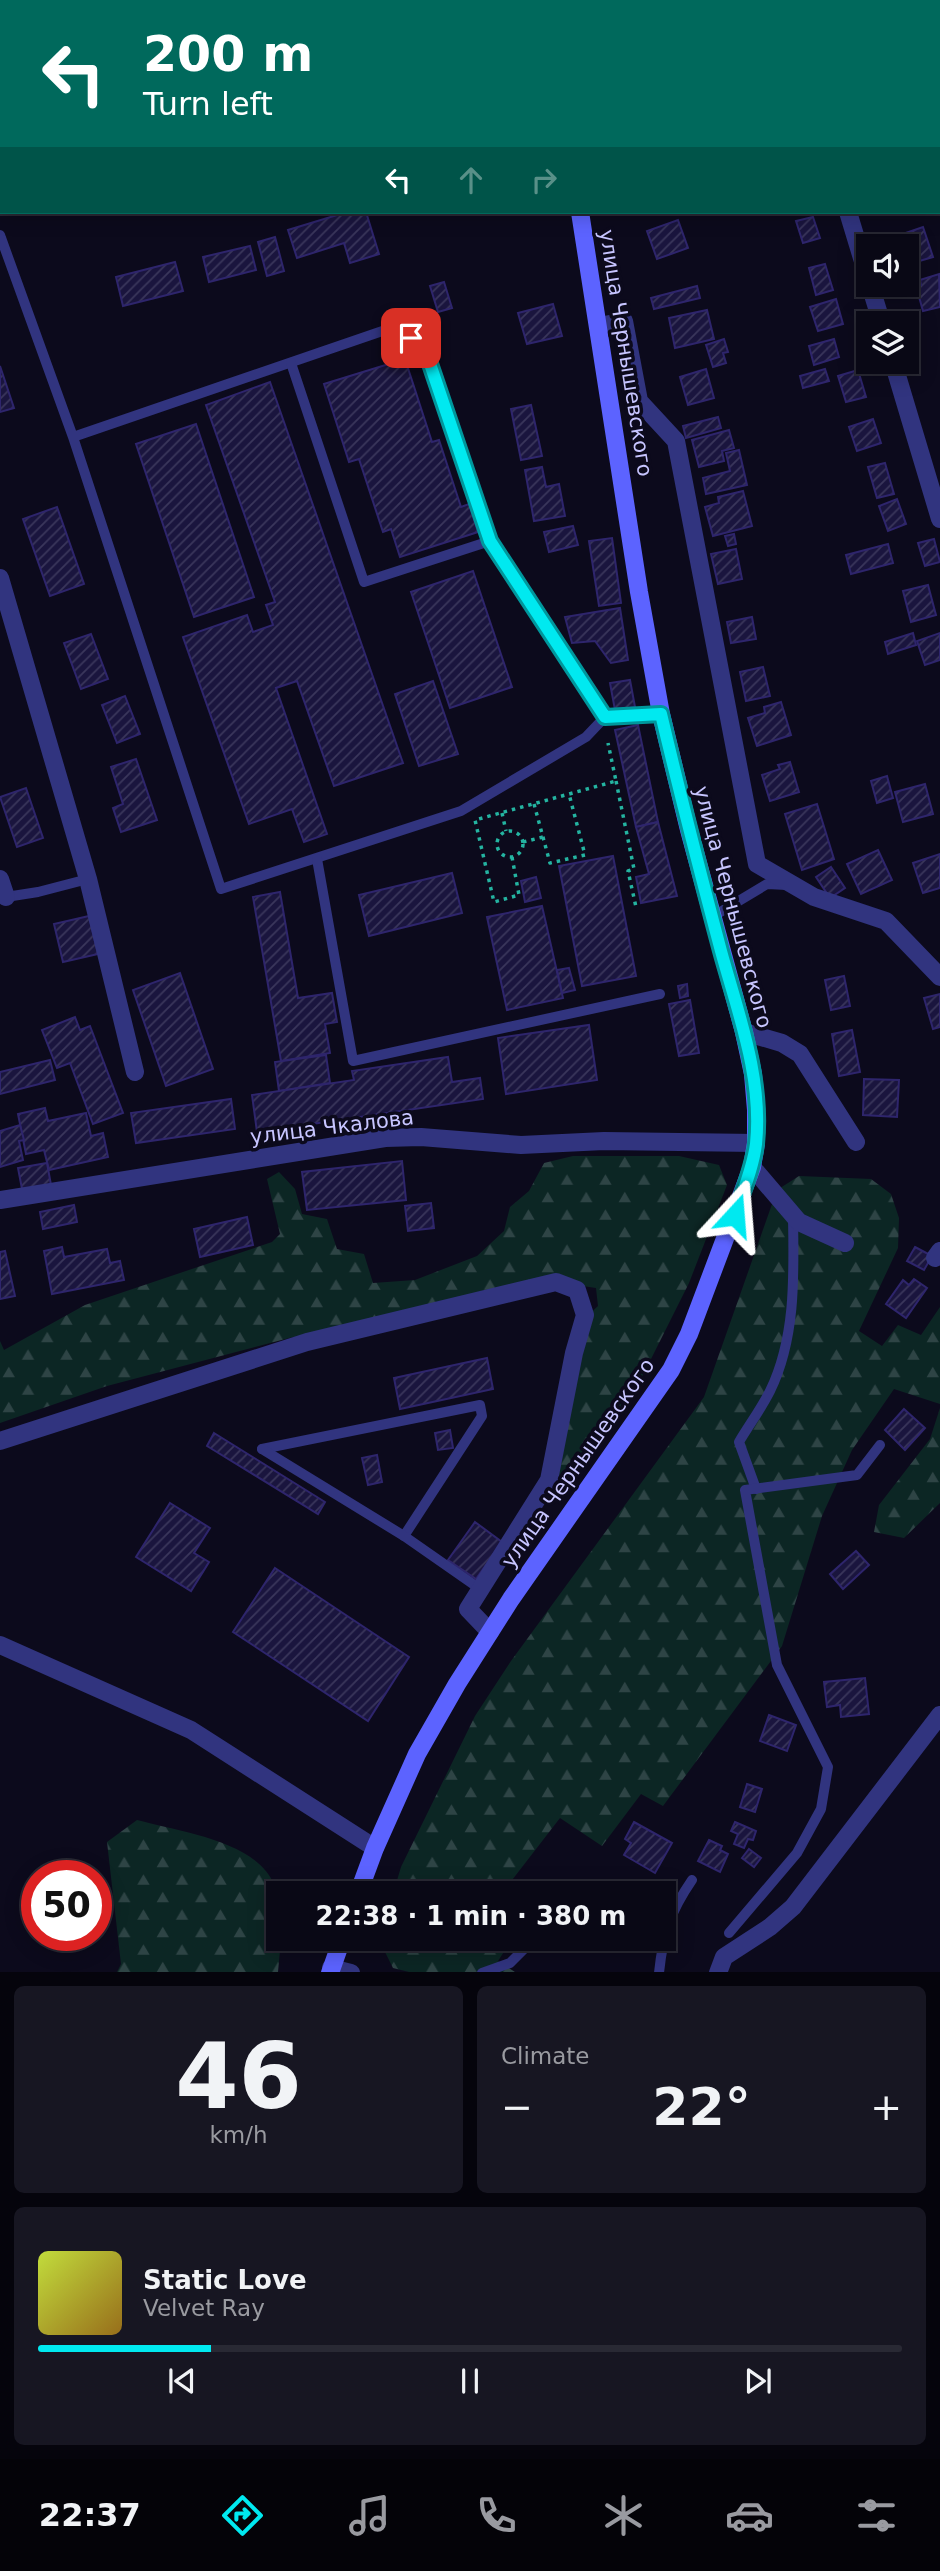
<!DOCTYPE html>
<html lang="en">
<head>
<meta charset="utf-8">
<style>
  body { margin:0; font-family:"DejaVu Sans",sans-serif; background:#171622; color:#f1f3f6; height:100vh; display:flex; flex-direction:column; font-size:26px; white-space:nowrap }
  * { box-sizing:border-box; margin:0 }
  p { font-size:23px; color:#999aa0 }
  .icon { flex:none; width:38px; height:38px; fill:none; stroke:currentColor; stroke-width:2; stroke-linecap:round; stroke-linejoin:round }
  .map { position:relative; height:1972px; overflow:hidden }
  .panel { display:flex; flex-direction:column; gap:14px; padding:14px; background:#05040c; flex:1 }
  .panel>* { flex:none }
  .hud { position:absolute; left:0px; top:0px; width:942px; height:214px; box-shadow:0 4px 18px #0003,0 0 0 2px #292934; background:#00695c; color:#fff; overflow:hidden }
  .fabs { position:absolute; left:856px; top:234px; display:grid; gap:14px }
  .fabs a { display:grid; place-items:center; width:63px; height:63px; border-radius:0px; background:#090815; box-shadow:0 4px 18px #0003,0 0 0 2px #292934; font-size:35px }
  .speed { position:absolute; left:21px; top:1860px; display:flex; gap:14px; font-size:35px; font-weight:700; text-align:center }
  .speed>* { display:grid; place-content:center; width:91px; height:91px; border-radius:50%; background:#090815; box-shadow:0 4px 18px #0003,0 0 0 2px #292934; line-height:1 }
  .speed .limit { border:10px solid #d22; background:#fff; color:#111 }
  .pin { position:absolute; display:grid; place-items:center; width:60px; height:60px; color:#fff; margin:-30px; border-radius:14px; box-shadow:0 4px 10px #0006 }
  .me { position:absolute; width:77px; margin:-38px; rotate:19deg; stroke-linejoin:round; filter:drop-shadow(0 0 5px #0008) }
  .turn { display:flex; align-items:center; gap:24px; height:147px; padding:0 28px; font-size:32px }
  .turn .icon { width:91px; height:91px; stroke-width:2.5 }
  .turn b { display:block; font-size:49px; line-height:60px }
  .lanes { display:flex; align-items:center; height:66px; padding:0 28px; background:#0003; justify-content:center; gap:35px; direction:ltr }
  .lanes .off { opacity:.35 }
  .big { font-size:52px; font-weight:600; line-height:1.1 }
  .panel .tile { flex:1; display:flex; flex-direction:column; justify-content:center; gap:10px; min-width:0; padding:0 24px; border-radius:10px; background:#171622 }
  .panel .dial { align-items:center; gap:0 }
  .dial b { font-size:91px; line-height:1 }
  .song { display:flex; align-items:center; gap:21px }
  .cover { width:84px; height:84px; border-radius:10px; background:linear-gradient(135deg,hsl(70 70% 55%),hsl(40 70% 35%)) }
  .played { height:7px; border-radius:4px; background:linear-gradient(90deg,#00e9f0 20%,#292934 20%) }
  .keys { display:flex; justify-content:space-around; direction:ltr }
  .heat { display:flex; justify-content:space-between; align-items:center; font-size:38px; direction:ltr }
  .panel .tiles { flex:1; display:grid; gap:14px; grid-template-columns:1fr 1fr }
  .tile:last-child { grid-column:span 2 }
  .trip { position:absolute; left:266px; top:1881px; width:410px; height:70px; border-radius:0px; background:#090815; box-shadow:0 4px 18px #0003,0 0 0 2px #292934; font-weight:600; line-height:70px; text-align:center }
  .menu { display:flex; height:112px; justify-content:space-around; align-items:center; background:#040308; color:#999aa0 }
  .menu .icon { width:49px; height:49px }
  .menu .on { color:#00e9f0 }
  .menu b { font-size:32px; color:#f1f3f6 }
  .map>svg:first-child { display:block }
</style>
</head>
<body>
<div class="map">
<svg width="940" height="1973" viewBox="0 0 940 1973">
  <defs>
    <pattern id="forest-firs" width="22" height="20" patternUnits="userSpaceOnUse" patternTransform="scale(1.75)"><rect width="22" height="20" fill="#0c2624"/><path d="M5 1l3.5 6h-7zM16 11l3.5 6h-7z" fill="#2e4445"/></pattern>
    <pattern id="building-hatch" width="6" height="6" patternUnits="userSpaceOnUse" patternTransform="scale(1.75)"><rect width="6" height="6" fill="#1a153e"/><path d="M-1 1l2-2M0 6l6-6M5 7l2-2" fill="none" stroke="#3a365b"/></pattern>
  </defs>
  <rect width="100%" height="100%" fill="#0c0a1c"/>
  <g fill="url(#forest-firs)">
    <polygon points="573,1156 679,1156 719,1165 727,1185 689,1283 642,1377 576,1480 556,1490 549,1480 584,1319 598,1306 596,1288 556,1282 321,1339 293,1337 107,1386 0,1423 0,1341 4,1350 85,1305 272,1242 280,1234 267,1179 279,1172 295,1189 302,1214 327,1219 337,1249 364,1254 373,1283 415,1280 477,1256 504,1231 510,1207 529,1191 544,1163"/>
    <polygon points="799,1176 871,1179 891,1194 899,1218 898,1248 859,1331 882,1346 898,1325 921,1335 940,1307 940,1404 894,1389 852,1450 822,1516 782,1646 663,1806 641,1794 602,1846 560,1818 502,1893 393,1894 401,1867 475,1716 511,1661 704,1397 777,1190"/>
    <polygon points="940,1408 940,1503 904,1538 874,1532 879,1505 930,1439"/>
    <path d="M137,1820C177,1831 258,1841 274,1885C280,1902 278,1921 278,1939H281L278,1972H117L121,1964L107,1842Z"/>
    <polygon points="495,1939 507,1947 498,1961 515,1972 409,1972 393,1968 379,1940"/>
  </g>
  <g fill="url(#building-hatch)" stroke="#2e256c" stroke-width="2">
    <polygon points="347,212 366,212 379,254 350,263 344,243 297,258 288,230"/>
    <polygon points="813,217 820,238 803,243 796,221"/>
    <polygon points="678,220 688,248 657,259 647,231"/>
    <polygon points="923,227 933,257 906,265 906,247 895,247 893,242 901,239 900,235"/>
    <polygon points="275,237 284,271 267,276 258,242"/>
    <polygon points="250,246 256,270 209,282 203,257"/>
    <polygon points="175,262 183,291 123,306 116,277"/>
    <polygon points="825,264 833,290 816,295 809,268"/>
    <polygon points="939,274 940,307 923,311 916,286 921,285 920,280"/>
    <polygon points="444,282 452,308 438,312 430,286"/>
    <polygon points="697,286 700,298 654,309 651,298"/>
    <polygon points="836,299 843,324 818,331 810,307"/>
    <polygon points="553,304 562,336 527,344 518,313"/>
    <polygon points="707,310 714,339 675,348 669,318"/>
    <polygon points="724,339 728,352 723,353 726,363 713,367 706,345"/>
    <polygon points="834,339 839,357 814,365 809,346"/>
    <polygon points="405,359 432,442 439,440 461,507 469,504 478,532 400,557 391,529 383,532 359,459 349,462 324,384"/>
    <polygon points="0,366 14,408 0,412"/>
    <polygon points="706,369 714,398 688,405 680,377"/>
    <polygon points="825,369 829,381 803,388 800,376"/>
    <polygon points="858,370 866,397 846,402 838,376"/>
    <polygon points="270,382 403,763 334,786 297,681 276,688 327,834 304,842 292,809 249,824 183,637 247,615 253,632 273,625 266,605 275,602 206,405"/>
    <polygon points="531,405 542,456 521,460 511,409"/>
    <polygon points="718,417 721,428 686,438 683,426"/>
    <polygon points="873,419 881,443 857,451 849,427"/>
    <polygon points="196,424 254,597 194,617 136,444"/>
    <polygon points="729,430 734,448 722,451 724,461 699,467 692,440"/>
    <polygon points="739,450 747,485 706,494 703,478 730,471 726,453"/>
    <polygon points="885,463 894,494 877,498 868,467"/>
    <polygon points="542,467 546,487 559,484 565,516 534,521 525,470"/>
    <polygon points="743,491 752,526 713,536 705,507 719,503 718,497"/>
    <polygon points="897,499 906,524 888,531 879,506"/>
    <polygon points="57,507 84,584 50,596 23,519"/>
    <polygon points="573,526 578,545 549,552 544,532"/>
    <polygon points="734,534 736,544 728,546 725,536"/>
    <polygon points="612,538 621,603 599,606 589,541"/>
    <polygon points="934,539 940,562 925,566 918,543"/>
    <polygon points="888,544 893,563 851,574 846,555"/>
    <polygon points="736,549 742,579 718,584 711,554"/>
    <polygon points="473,571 512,687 450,708 411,592"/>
    <polygon points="928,585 936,615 911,622 903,591"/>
    <polygon points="620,608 628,660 611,663 595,641 572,643 565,617"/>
    <polygon points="752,617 756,639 731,643 727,622"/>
    <polygon points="913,633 916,645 888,654 885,642"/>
    <polygon points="940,633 940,660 925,665 917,641"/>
    <polygon points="91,634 108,679 81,689 64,643"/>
    <polygon points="763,667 770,696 746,701 740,672"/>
    <polygon points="630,680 635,707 615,710 610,683"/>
    <polygon points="433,681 458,754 419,766 395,694"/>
    <polygon points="125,696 140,734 117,743 102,705"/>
    <polygon points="781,702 791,735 757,746 748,718 765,713 764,707"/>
    <polygon points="638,725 658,822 636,827 615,730"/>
    <polygon points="136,759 157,820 121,832 113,808 123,804 111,767"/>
    <polygon points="790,762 799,792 770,801 762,775 780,769 778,765"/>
    <polygon points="887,776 893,798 877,803 871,781"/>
    <polygon points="925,784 933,814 903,822 895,792"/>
    <polygon points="26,788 43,838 17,847 0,797"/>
    <polygon points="817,804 834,859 802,870 785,814"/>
    <polygon points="658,822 677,896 641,903 636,877 649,874 636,827"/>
    <polygon points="878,850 892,880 861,894 847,864"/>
    <polygon points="940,854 940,888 923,893 913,863"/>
    <polygon points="613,856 636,976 582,986 559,866"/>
    <polygon points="831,867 845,888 830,898 816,877"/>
    <polygon points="452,873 462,913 369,936 359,895"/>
    <polygon points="536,877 541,898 525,902 521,881"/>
    <polygon points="280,892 298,998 332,993 337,1022 325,1024 330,1053 281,1061 253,897"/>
    <polygon points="542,906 563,998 507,1010 487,917"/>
    <polygon points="89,916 98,954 63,962 54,924"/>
    <polygon points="569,968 575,990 562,993 557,970"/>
    <polygon points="180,973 213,1069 166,1086 133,990"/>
    <polygon points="844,976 850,1006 831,1010 825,980"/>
    <polygon points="687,984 688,996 680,998 678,986"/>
    <polygon points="940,994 940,1027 933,1029 924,998"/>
    <polygon points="690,1000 699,1053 679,1056 669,1004"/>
    <polygon points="75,1017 80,1030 90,1026 123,1113 93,1124 70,1063 57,1068 42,1030"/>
    <polygon points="589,1025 597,1080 506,1094 498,1038"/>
    <polygon points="852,1030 860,1072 839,1076 832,1034"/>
    <polygon points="326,1055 330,1083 279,1091 275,1062"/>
    <polygon points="448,1057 452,1082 480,1078 483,1099 257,1132 252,1095 354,1080 352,1071"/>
    <polygon points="50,1060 55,1080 0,1094 0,1072"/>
    <polygon points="864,1079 899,1080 897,1117 863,1115"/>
    <polygon points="231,1099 235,1129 136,1143 131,1113"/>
    <polygon points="45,1108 48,1121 86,1113 91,1136 103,1133 108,1157 49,1170 44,1150 26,1154 18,1114"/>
    <polygon points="20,1125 24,1140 19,1141 23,1160 0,1167 0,1131"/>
    <polygon points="402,1161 406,1200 307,1210 302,1172"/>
    <polygon points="47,1163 51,1185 22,1189 18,1168"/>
    <polygon points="431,1203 434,1228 408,1231 405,1206"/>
    <polygon points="74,1205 77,1222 43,1229 40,1212"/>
    <polygon points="247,1217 253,1245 200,1257 194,1229"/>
    <polygon points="62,1247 64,1257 107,1249 110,1263 120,1261 124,1280 52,1294 44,1251"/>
    <polygon points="915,1247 932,1256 924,1270 907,1261"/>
    <polygon points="5,1251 15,1296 0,1299 0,1252"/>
    <polygon points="914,1279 927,1288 906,1318 886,1304 903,1280 909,1285"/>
    <polygon points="487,1358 493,1389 400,1409 394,1378"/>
    <polygon points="904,1409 925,1428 905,1450 885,1430"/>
    <polygon points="450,1430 453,1448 438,1450 435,1433"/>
    <polygon points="214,1433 325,1502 318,1514 207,1446"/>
    <polygon points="377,1455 382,1482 368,1485 362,1458"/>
    <polygon points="170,1503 210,1528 194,1553 209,1562 191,1591 136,1557"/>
    <polygon points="475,1522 502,1542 476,1579 448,1560"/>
    <polygon points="856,1551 869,1565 843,1589 830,1574"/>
    <polygon points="275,1568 409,1657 368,1721 233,1632"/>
    <polygon points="865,1678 869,1714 841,1717 840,1705 827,1707 824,1682"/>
    <polygon points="769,1715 796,1725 787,1751 760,1741"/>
    <polygon points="747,1784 762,1789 755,1812 740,1807"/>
    <polygon points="634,1822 672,1843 655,1873 624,1855 631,1843 625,1839"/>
    <polygon points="735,1822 756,1831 753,1840 748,1839 744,1848 734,1844 738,1834 731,1831"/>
    <polygon points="709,1840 722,1846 720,1850 728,1854 720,1872 698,1861"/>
    <polygon points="749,1849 761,1858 754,1867 742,1858"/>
  </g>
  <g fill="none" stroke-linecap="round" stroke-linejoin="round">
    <g stroke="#24b4a1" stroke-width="3.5" stroke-dasharray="3.5 5" stroke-linecap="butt">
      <polyline points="616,781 634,869 628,871 636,907"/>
      <polyline points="534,804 550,863 585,855 569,794"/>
      <polyline points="502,813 506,831"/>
      <circle cx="510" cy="844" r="13"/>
      <polyline points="523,842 543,837"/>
      <polyline points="512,857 519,895 494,902 475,820 616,781 608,743"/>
    </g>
    <g stroke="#31347f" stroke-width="10">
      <polyline points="0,235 73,437 221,889 461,811 586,737 605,717 490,541 425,349 397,326 73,437"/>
      <polyline points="291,363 364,582 490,541"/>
      <polyline points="605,717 661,714"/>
      <polyline points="317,859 353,1061 660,994"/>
      <polyline points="6,897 38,892 88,879"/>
      <polyline points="712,917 767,884 787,885"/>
      <polyline points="262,1449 480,1405 482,1416 404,1536"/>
      <polyline points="262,1449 404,1536 480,1589"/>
      <path d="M756,1489L739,1442C749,1425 761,1409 770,1391C796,1338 794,1275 793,1217"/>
      <polyline points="729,1933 797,1853 821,1809 828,1767 777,1665 745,1490 857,1475 880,1445"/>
      <polyline points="482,1973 510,1963 534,1939"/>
      <path d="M659,1973C663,1934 670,1912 692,1880"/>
    </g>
    <g stroke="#31347f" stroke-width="18">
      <polyline points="368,0 369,2"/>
      <polyline points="785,0 785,2"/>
      <polyline points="848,212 868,278"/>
      <polyline points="870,285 882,324"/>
      <polyline points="600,326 624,321 639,401 676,441 757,864 814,897 886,921 940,977"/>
      <polyline points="893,362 940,519"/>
      <polyline points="0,578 88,879 135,1072"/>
      <polyline points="0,879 6,897"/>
      <polyline points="744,1032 782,1043 800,1054 856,1142"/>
      <polyline points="752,1167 799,1222 845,1243"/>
      <polyline points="0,1200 385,1138 421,1137 521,1145 604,1141 756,1143"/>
      <polyline points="935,1258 940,1251"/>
      <polyline points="0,1441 307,1342 556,1282 577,1290 585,1315 574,1353 549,1480 468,1609 490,1632"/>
      <polyline points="0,1645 191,1730 375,1848"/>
      <polyline points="331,1968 351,1973"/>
      <polyline points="718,1973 724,1957 770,1927 793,1907 940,1715"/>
    </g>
    <g stroke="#5c63ff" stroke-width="18">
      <polyline points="358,1894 375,1848 417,1754 457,1684 511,1599 671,1370 689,1334 752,1167 756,1143 756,1110 753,1074 744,1032 689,830 661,714 639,592 580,212"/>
      <polyline points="330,1973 342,1939"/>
    </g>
    <g stroke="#af4cff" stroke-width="18">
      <polyline points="640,2 646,0"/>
      <polyline points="0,205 2,204"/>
    </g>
  </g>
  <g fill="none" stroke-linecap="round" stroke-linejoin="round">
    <defs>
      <path id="route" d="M411,338L425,349L490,541L605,717L661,714C680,794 700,872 721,951C738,1013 763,1078 756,1144C753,1168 743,1191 735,1215"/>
    </defs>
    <use href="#route" stroke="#00979c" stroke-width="18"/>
    <use href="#route" stroke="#00e9f0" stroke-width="12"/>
  </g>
  <g text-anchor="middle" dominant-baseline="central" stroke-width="7" stroke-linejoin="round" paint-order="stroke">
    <g font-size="21" fill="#c7c5ff" stroke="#0c0a1c">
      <text transform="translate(626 353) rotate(81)">улица Чернышевского</text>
      <text transform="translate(733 907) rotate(75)">улица Чернышевского</text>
      <text transform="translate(332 1127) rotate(-7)">улица Чкалова</text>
      <text transform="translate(578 1463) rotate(-55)">улица Чернышевского</text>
    </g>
  </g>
</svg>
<div class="fabs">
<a><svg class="icon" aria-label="sound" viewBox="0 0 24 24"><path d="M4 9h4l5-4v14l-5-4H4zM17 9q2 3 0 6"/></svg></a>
<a><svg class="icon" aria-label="layers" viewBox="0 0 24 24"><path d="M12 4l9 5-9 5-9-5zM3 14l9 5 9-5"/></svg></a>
</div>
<div class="speed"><div class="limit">50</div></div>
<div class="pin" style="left:411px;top:338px;background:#d93025"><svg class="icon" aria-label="arrive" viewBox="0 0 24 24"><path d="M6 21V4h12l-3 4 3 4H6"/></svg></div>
<svg class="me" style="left:735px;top:1215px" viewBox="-20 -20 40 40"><path d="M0-17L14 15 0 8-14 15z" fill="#00e9f0" stroke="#fff" stroke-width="4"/></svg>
<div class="trip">22:38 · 1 min · 380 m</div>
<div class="hud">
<div class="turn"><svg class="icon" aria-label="left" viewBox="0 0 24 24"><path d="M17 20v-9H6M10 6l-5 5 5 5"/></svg><div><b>200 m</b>Turn left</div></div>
<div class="lanes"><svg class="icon" aria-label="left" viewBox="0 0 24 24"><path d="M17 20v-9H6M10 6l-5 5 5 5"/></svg><svg class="icon off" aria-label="ahead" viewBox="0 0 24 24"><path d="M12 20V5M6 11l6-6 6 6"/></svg><svg class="icon off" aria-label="right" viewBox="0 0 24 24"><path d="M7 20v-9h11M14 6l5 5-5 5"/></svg></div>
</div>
</div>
<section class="panel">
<div class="tiles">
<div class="tile dial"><b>46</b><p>km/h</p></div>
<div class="tile"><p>Climate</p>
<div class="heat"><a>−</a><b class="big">22°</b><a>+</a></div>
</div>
<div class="tile">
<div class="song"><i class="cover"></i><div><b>Static Love</b><p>Velvet Ray</p></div></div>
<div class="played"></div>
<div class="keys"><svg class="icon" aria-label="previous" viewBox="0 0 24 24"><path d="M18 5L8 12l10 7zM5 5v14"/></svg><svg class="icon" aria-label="pause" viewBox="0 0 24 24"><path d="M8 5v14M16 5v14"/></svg><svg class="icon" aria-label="next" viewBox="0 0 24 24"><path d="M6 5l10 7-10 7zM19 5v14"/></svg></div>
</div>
</div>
</section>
<nav class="menu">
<b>22:37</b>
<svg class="icon on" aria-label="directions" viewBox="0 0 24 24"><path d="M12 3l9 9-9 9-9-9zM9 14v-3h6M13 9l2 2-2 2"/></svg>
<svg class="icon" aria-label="music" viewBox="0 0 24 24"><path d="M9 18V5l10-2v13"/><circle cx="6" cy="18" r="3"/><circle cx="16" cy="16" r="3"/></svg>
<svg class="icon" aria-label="phone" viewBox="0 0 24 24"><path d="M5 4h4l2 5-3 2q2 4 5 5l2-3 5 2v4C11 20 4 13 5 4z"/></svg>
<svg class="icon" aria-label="climate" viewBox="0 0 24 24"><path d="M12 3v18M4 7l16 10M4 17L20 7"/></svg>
<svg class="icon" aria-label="car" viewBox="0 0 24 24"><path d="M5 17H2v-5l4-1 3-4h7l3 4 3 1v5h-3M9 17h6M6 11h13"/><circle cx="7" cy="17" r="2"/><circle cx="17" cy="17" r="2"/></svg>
<svg class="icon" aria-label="filters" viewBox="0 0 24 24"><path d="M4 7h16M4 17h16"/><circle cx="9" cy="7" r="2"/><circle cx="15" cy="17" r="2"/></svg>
</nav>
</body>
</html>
